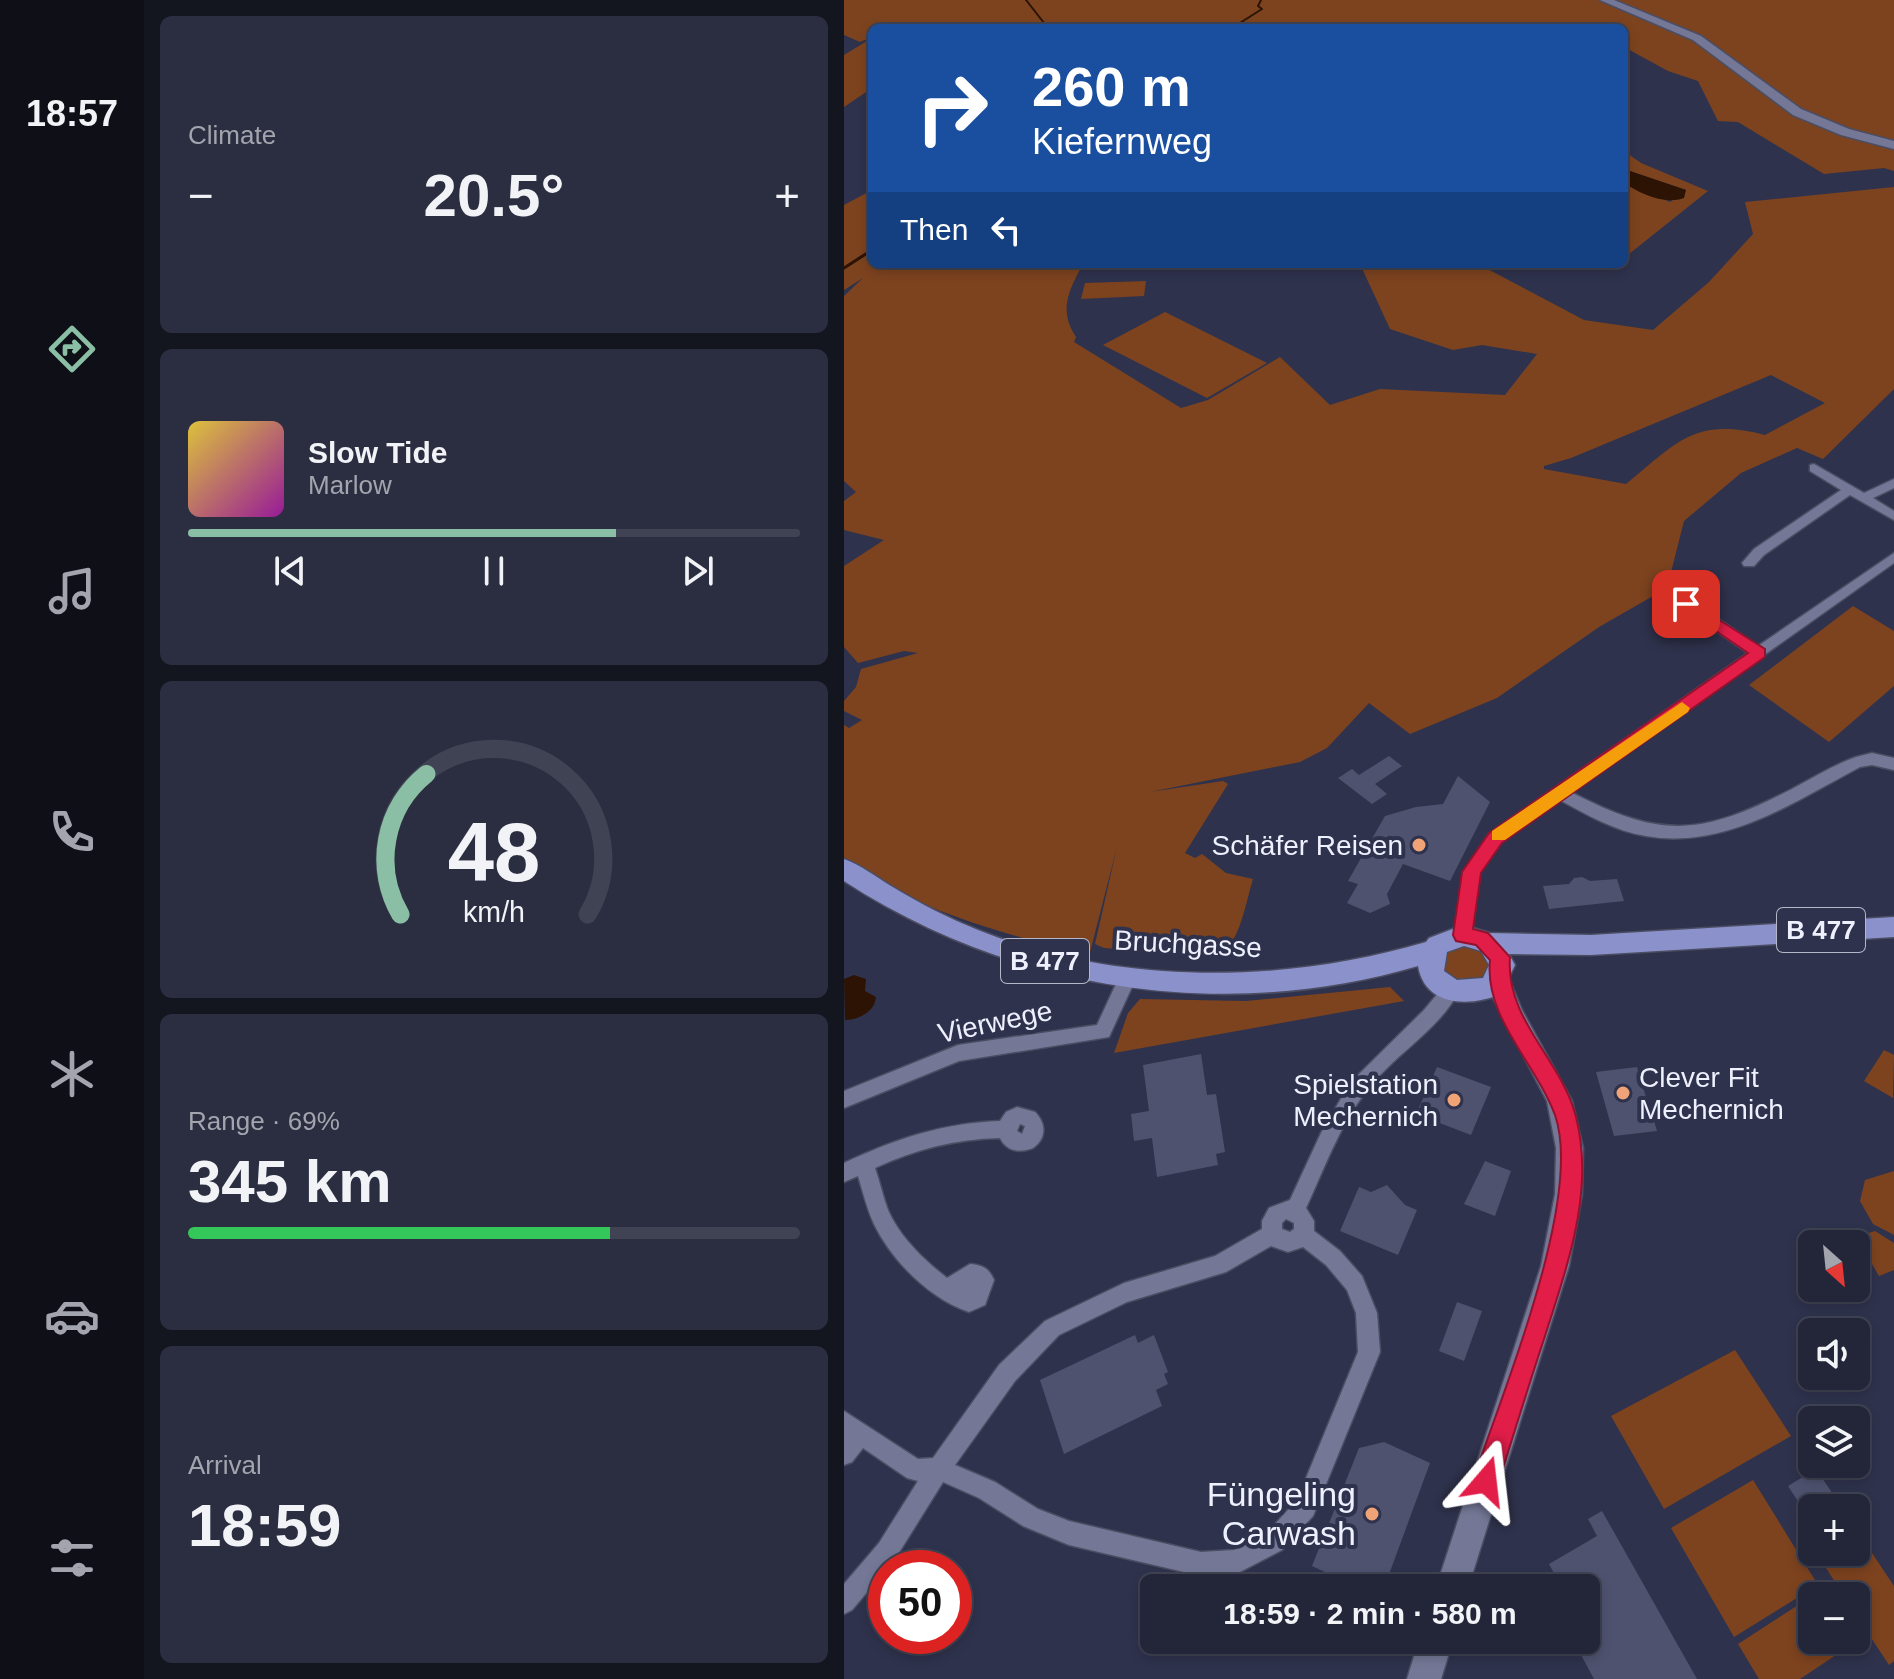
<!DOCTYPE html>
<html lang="en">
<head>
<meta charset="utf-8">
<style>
  body { margin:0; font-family:Helvetica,sans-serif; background:#2b2e41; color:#f1f3f6; height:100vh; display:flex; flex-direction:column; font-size:30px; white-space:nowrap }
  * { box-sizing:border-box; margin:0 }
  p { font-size:26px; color:#a3a5ae }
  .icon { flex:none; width:44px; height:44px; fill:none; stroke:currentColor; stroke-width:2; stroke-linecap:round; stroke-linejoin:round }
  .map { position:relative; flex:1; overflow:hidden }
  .drawer { display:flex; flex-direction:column; gap:16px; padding:16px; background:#13151f; width:700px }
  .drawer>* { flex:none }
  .banner { position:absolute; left:24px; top:24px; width:760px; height:244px; border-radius:12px; box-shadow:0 4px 12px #0003,0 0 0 2px #404353; background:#1a4fa0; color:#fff; overflow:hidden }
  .needle { width:52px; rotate:153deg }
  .fabs { position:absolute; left:954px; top:1230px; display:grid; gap:16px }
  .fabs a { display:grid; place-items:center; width:72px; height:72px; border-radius:12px; background:#232639; box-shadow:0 4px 12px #0003,0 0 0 2px #404353; font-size:40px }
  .speed { position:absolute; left:24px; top:1550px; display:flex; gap:16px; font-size:40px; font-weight:700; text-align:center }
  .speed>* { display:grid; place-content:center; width:104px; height:104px; border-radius:50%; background:#232639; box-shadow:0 4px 12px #0003,0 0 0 2px #404353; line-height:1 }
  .speed .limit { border:12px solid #d22; background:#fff; color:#111 }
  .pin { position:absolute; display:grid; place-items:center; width:68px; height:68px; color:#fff; margin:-34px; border-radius:16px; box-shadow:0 4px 12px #0006 }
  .me { position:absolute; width:88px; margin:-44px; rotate:17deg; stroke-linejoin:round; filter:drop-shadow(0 0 6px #0008) }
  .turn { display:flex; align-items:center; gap:28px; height:168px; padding:0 32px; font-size:36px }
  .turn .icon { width:104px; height:104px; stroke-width:2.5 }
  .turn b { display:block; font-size:56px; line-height:68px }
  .then { display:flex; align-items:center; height:76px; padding:0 32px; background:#0003; gap:16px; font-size:30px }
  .big { font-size:60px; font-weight:600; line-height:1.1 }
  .drawer .widget { flex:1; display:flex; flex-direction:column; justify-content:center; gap:12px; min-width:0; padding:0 28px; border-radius:12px; background:#2b2e41 }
  .drawer .dial { align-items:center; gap:0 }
  .dial svg { height:208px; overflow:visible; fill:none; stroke:#404353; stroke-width:7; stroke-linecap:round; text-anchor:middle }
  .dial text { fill:#f1f3f6; stroke:none }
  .song { display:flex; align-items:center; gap:24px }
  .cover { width:96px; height:96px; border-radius:12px; background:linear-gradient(135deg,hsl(50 70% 55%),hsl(300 70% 35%)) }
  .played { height:8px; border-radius:4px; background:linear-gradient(90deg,#8abfa5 70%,#404353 70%) }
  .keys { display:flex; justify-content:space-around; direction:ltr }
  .heat { display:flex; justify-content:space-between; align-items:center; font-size:44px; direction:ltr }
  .charge { height:12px; border-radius:6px; background:linear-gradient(90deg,#34c759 69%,#404353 0) }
  .trip { position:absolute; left:296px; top:1574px; width:460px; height:80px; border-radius:12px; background:#232639; box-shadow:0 4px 12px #0003,0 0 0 2px #404353; font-weight:600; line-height:80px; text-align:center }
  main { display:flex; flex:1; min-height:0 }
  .tabs { display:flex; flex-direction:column; width:144px; justify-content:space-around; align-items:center; background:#0e0f17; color:#a3a5ae }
  .tabs .icon { width:56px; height:56px }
  .tabs .active { color:#8abfa5 }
  .tabs b { font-size:36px; color:#f1f3f6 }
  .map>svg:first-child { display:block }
</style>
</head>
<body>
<main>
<nav class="tabs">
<b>18:57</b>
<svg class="icon active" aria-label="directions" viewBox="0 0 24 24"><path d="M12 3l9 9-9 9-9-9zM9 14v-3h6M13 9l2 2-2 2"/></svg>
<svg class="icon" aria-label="music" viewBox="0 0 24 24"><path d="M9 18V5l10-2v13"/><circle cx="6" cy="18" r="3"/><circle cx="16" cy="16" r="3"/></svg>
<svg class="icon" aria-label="phone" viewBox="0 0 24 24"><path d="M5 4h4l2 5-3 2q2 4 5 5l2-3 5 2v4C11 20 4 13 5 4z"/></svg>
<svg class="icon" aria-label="climate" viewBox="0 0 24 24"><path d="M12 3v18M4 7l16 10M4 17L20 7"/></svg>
<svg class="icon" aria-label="car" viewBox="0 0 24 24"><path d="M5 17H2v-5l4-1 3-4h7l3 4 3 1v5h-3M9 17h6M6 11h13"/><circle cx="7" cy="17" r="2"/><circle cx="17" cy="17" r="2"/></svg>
<svg class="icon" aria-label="filters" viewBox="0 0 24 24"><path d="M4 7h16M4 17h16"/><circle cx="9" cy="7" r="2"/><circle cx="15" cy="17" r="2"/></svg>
</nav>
<section class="drawer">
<div class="widget"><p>Climate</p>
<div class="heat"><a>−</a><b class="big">20.5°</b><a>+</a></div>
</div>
<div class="widget">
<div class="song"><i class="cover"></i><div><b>Slow Tide</b><p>Marlow</p></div></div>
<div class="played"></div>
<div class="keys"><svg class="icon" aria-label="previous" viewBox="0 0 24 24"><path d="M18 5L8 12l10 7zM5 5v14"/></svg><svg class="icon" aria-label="pause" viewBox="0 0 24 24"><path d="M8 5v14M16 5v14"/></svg><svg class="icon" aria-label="next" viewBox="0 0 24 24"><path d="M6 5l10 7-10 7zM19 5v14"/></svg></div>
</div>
<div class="widget dial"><svg viewBox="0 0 100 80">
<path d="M14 69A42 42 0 1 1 86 69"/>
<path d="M14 69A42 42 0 0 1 24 15" stroke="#8abfa5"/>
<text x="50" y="56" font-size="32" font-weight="700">48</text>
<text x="50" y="72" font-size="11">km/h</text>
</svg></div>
<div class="widget"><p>Range · 69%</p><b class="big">345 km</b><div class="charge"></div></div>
<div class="widget"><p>Arrival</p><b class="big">18:59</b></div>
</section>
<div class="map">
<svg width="1050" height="1679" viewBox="0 0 1050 1679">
  <rect width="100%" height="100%" fill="#2f324c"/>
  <g fill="#7d431f" fill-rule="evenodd">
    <polygon points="0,0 1050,0 1050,171 1040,168 980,174 894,122 874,121 854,81 824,71 780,47 780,28 28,28 28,37 16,42 0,35"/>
    <polygon points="28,38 28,88 0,107 0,55"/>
    <polygon points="780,151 797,163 864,191 780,258 780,183 826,202 842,190 780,169"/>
    <path d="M1050,187V389L979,459L953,448L897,473L840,521L823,588L755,627L653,698L566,734L525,703L483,748L456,762L306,792L379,781L384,784L341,853L351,858L358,854L382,873L409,879C403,898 399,923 389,940C375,965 287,950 260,948L251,944L273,847L245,956C157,932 77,913 0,861V725L5,728L18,720L0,711V701L12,687L17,669L74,653L60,651L14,663L0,647V566L40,540L0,530V501L12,492L0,481V296L19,278L0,290V205L28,190V264H239C225,290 214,310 232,337L230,342L337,408L364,400L436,357L486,405L536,389L661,395L693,354L638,345L609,350L546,329L516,264H634L740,320L809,330L865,282L909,234L901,202ZM927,375L981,403L921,435C850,417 834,442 782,484L700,469V466L727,458Z"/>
    <polygon points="302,281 300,296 237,299 241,283"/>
    <polygon points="321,312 423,363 363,398 259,345"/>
    <polygon points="1009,606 1050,631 1050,686 985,742 905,685"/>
    <polygon points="632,944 648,961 639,982 601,980 593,959 601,947"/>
    <polygon points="546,987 560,1001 270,1053 284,1013 296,999 402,1001"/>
    <polygon points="1040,1050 1050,1055 1049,1098 1020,1081"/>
    <polygon points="1050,1171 1050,1235 1029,1224 1016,1201 1021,1180"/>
    <polygon points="1031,1231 1050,1243 1050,1270 1035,1276 1028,1264 1014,1268 1012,1244 999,1241"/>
    <polygon points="891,1350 947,1436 820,1509 767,1416"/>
    <polygon points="909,1480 974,1585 890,1637 827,1528"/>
    <polygon points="1012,1529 1050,1586 1050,1661 1045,1665 1012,1615 1012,1596 1000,1596 973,1554 1012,1552"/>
    <polygon points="968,1596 968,1640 1012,1640 1012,1634 1016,1639 956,1679 915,1679 894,1644"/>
  </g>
  <g fill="#2c1304">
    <path d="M780,169L842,190L840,198C820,205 797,194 780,183Z"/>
    <path d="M10,975L22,979L21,991L32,997C31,1012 14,1020 1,1020L0,979Z"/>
  </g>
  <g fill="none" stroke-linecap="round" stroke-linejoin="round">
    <g stroke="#2c1304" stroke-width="2">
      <polyline points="182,0 204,28"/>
      <polyline points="388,28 418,9 414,6 417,0"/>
    </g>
    <polyline stroke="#2c1304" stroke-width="3" points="0,268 28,250"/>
  </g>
  <g fill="#4f526f">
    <polygon points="545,756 558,766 531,784 543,794 528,804 494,778 508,769 515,775"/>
    <polygon points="614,776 646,802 606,881 559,864 543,894 546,904 526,913 503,903 514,884 504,881 541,816 572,807 599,804"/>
    <polygon points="738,877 746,881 773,879 780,901 705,909 699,886 725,884 730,878"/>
    <polygon points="357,1054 363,1095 372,1094 381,1152 372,1154 374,1165 313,1177 308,1138 290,1141 287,1114 305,1111 299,1065"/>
    <polygon points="593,1067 647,1087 627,1135 572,1114"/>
    <polygon points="793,1067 807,1114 816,1116 810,1121 813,1131 770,1136 752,1072"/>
    <polygon points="641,1161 667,1171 651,1216 620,1204"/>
    <polygon points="543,1185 561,1205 573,1210 554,1255 496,1231 515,1187 527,1192"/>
    <polygon points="613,1302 638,1311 620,1361 595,1351"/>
    <polygon points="291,1335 294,1343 310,1335 324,1372 320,1374 324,1384 312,1390 318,1406 220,1454 196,1380"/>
    <polygon points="540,1442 586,1463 540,1588 515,1588 468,1566 515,1448"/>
    <polygon points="972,1469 995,1503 987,1508 968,1508 968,1523 944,1486"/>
    <polygon points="758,1511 853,1679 750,1679 729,1640 742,1640 742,1588 718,1588 705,1564 753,1536 744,1519"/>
  </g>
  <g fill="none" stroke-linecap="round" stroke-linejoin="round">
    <defs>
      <g id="street">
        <polygon points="970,464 1020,493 1050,479 1050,488 1029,498 1050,511 1050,520 1006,495 920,555 910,566 900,566 898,563 910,549 997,490 966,471 966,465"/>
        <path d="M1050,553V563L727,792C817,839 856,836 946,790C967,779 989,765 1012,757L1028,753L1050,758V770L1028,765L1016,767C950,802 880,850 802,836C771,831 743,815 716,800L657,842L636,873L627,935L625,940L619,942L613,940L611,935L620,872L645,834L904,653L829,601V595H839L914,646Z"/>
        <polygon points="284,969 290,971 293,976 265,1037 115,1061 0,1108 0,1091 114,1045 253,1025 278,971"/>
        <path d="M606,984L612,986L615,991C596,1028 556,1051 530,1082C498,1118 482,1165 462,1208L470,1221V1231L496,1251L518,1276L533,1313L536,1352L469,1516L438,1550L392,1574L357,1576L225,1545L179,1526L135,1498L99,1482L51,1559L8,1610L0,1614V1584L35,1543L74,1481L63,1478L19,1448L8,1462L0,1465V1411L74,1459L89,1458L155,1365L201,1321L280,1283L371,1256L418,1229V1221L425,1208L446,1200L477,1133L506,1083L580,1010L600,986ZM442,1219L450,1223V1229L446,1232L438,1229V1223ZM427,1246L444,1252L459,1247L482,1265L503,1290L512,1313L514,1352L453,1500L422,1534L390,1550L357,1552L225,1521L194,1509L151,1482L111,1465L171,1381L215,1335L283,1302L382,1272Z"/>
        <path d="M173,1107L191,1112C202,1123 203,1138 189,1148C176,1153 163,1152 156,1138C111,1139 72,1149 31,1168C36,1182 39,1197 44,1210C55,1236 81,1261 103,1278L126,1264C138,1265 145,1268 150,1280L141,1305L125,1312C86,1299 48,1261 30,1224C23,1209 19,1192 14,1176L0,1182V1163C51,1139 99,1123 156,1121L162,1112ZM176,1124L181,1126L178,1134L173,1131Z"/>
      </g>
      <g id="secondary">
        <polygon points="756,0 770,0 857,36 957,109 1005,129 1050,141 1050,149 997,135 949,115 849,40"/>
        <polygon points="654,969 662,972 678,1010 728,1101 739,1148 738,1194 725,1266 624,1588 592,1588 697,1266 711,1194 712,1148 703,1101 646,992 642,979 646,972"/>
        <polygon points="575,1640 609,1640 597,1679 563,1679"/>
      </g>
      <path id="primary" d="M0,859C17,865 32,877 47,886C75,903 104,918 134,930C275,986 439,984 582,942L585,938L619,925L646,933L747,935L1050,917V937L747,955L665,954L671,965L657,994C626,1007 581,1007 574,966C380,1023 169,991 0,881ZM620,946L637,951L645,965L639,978L613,980L600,971L603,952Z"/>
    </defs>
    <use href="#street" stroke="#4b4d63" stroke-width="3"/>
    <use href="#secondary" stroke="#4b4d63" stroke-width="3"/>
    <use href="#primary" stroke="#4b4d63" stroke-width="3"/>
    <use href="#street" fill="#747896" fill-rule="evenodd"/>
    <use href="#secondary" fill="#747896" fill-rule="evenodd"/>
    <use href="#primary" fill="#8b91ca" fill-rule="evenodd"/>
  </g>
  <path fill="#e11d48" stroke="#92132f" stroke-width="2" d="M842,599L921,649V657L658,843L637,873L629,929L644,933L666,957C661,1020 718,1060 732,1117C751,1191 723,1266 701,1336C685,1384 670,1433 655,1481L651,1490L642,1494L633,1490L629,1481C657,1395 740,1199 711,1115C692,1063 640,1018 646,960L632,945L612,941L609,935L618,872L645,833L904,653L837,607L834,604Z"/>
  <polygon fill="#f59e0b" points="838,702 846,708 844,712 661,840 648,840 648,831"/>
  <g fill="#efa377" stroke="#2f324c" stroke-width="3">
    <circle cx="575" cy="845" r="8"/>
    <circle cx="779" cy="1093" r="8"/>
    <circle cx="610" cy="1100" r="8"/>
    <circle cx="528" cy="1514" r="8"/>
  </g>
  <g text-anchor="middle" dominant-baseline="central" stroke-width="8" stroke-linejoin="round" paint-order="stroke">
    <g fill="#2f324c" stroke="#b5b7c9" stroke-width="2">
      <rect x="933" y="908" width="88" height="44" rx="6"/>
      <rect x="157" y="939" width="88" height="44" rx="6"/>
    </g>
    <g font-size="26" font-weight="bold" fill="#eef0fe">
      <text x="977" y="930">B 477</text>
      <text x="201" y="961">B 477</text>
    </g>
    <g font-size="28" fill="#eef0fe" stroke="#2f324c" text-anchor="end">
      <text x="559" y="845">Schäfer Reisen</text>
      <text x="795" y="1077" text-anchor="start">Clever Fit<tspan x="795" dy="32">Mechernich</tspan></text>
      <text x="594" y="1084">Spielstation<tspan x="594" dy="32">Mechernich</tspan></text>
    </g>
    <g font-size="28" fill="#eef0fe" stroke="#2f324c">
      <text transform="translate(344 944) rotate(3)">Bruchgasse</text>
      <text transform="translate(151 1022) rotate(-12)">Vierwege</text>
    </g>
    <g font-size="34" fill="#eef0fe" stroke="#2f324c" text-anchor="end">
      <text x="512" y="1494">Füngeling<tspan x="512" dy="39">Carwash</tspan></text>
    </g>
  </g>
</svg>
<div class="fabs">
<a><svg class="needle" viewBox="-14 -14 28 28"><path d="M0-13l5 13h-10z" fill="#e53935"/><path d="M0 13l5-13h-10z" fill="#a3a5ae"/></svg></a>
<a><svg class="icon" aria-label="sound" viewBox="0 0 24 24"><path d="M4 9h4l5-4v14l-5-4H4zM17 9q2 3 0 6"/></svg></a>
<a><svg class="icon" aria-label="layers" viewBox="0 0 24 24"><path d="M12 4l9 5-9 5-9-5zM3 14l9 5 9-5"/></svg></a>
<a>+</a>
<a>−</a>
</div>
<div class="speed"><div class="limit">50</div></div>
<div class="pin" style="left:842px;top:604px;background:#d93025"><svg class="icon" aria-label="arrive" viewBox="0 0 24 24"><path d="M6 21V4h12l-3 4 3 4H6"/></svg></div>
<svg class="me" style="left:642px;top:1481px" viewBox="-20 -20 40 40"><path d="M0-17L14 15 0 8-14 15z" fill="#e11d48" stroke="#fff" stroke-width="4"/></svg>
<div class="trip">18:59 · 2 min · 580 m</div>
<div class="banner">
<div class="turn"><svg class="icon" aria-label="right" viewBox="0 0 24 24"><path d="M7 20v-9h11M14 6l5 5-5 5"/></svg><div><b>260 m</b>Kiefernweg</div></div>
<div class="then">Then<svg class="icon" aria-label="left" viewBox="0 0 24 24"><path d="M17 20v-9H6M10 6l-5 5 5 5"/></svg></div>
</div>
</div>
</main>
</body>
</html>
